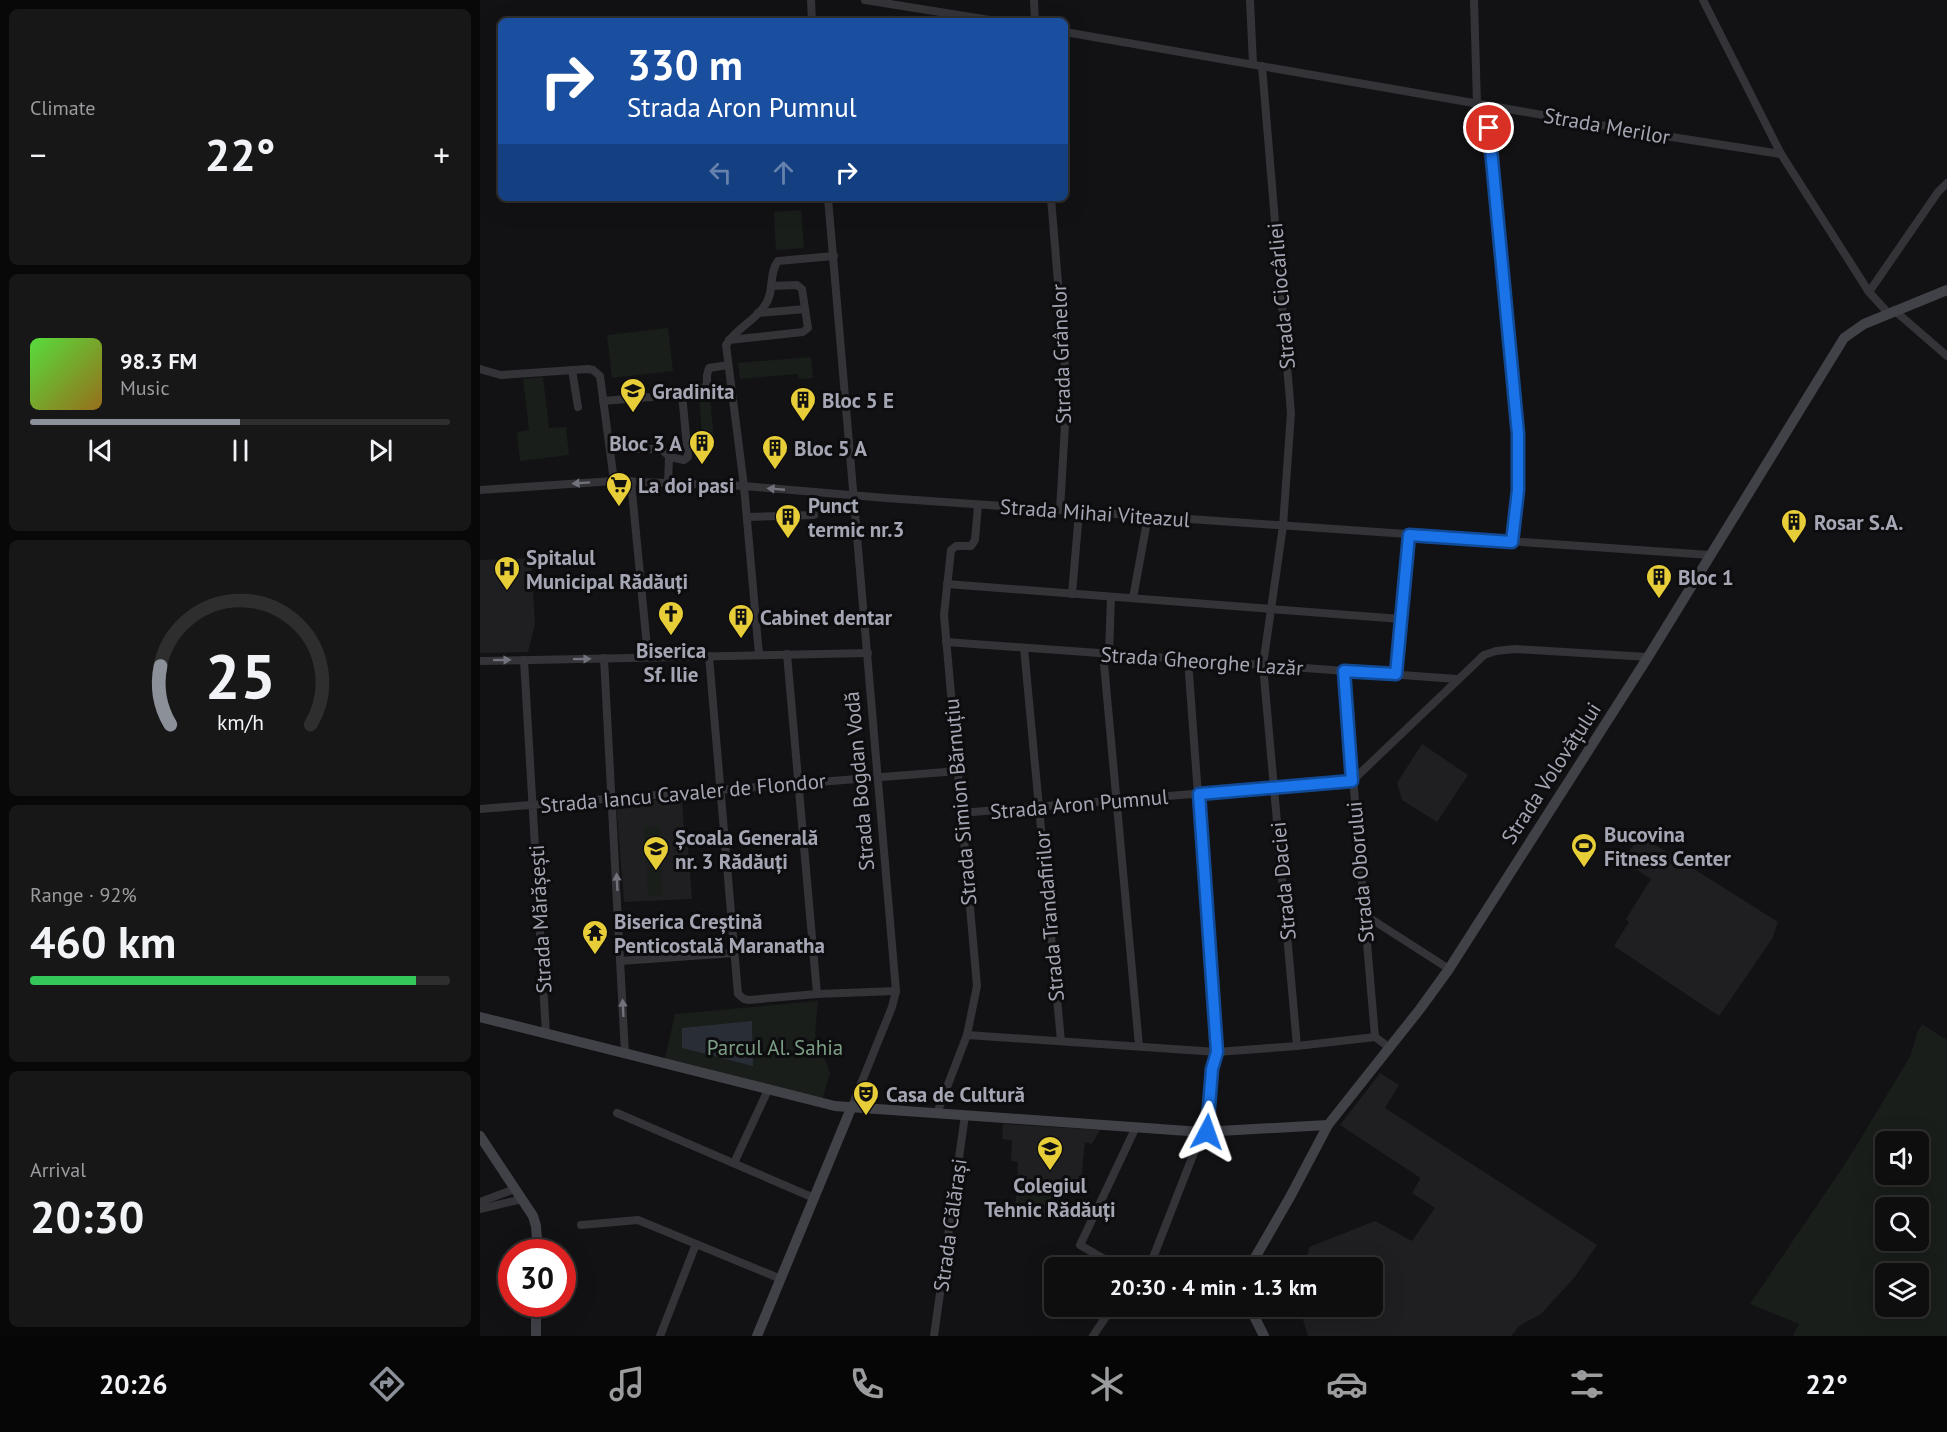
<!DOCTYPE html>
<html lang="en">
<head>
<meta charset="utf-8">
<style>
  body { margin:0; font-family:"PT Sans",sans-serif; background:#171718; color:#f1f3f6; height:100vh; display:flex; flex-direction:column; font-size:22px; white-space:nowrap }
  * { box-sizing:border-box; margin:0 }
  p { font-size:20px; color:#9b9c9e }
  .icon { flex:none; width:33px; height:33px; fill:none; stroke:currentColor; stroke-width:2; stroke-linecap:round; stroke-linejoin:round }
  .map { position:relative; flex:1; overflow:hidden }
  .panel { display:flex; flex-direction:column; gap:9px; padding:9px; background:#080808; width:480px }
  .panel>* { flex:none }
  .hud { position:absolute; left:18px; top:18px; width:570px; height:183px; border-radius:9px; box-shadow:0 6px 24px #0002,0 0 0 2px #2e2e2f; background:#1a4fa0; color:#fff; overflow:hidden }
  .tools { position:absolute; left:1395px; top:1131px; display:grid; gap:12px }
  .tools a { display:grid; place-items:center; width:54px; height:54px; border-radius:9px; background:#0e0e0f; box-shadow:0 6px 24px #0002,0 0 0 2px #2e2e2f; font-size:30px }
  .speed { position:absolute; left:18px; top:1239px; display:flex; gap:12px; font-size:30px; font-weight:700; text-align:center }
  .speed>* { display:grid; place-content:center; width:78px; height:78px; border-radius:50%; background:#0e0e0f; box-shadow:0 6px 24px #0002,0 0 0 2px #2e2e2f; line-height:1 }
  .speed .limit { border:9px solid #d22; background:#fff; color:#111 }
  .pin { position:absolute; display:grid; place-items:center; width:51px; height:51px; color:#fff; margin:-26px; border:3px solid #fff; border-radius:50%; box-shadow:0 2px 6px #0007 }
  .me { position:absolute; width:66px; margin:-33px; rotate:4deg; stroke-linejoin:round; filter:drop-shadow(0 0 4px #0008) }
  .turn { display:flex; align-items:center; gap:21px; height:126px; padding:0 30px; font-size:27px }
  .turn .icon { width:78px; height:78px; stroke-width:2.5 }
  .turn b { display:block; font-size:42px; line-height:51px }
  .lanes { display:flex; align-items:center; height:57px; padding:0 30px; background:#0003; justify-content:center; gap:30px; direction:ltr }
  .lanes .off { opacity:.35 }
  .big { font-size:45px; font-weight:700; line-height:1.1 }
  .panel .widget { flex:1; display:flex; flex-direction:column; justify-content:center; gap:9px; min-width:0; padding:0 21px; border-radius:9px; background:#171718 }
  .panel .dial { align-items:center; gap:0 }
  .dial svg { height:156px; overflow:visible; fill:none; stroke:#2e2e2f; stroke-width:7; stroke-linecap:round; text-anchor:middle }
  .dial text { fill:#f1f3f6; stroke:none }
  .song { display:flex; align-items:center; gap:18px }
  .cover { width:72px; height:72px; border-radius:9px; background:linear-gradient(135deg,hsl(110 70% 55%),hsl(40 70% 35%)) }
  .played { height:6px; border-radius:3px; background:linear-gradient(90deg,#8c9099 50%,#2e2e2f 50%) }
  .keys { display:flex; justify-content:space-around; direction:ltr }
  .heat { display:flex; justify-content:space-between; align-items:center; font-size:33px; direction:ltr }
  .charge { height:9px; border-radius:4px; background:linear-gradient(90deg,#34c759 92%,#2e2e2f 0) }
  .trip { position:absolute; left:564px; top:1257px; width:339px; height:60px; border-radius:9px; background:#0e0e0f; box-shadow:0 6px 24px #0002,0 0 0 2px #2e2e2f; font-weight:700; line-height:60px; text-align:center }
  .tabs { display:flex; height:96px; justify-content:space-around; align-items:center; background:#060606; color:#9b9c9e }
  .tabs .icon { width:42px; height:42px }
  .tabs .selected { color:#8c9099 }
  .tabs b { font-size:27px; color:#f1f3f6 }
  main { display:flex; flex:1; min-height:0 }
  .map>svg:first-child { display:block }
</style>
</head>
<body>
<main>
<section class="panel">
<div class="widget"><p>Climate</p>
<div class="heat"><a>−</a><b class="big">22°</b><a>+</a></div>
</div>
<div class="widget">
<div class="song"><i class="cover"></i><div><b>98.3 FM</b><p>Music</p></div></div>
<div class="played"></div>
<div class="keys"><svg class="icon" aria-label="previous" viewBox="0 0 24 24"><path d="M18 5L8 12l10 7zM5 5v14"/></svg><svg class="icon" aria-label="pause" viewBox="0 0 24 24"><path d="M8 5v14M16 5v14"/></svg><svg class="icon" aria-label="next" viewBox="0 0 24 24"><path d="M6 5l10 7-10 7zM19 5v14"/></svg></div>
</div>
<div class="widget dial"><svg viewBox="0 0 100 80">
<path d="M14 69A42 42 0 1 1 86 69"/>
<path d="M14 69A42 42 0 0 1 9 39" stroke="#8c9099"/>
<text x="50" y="56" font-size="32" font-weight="700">25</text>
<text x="50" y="72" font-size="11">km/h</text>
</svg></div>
<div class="widget"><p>Range · 92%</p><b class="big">460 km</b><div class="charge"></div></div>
<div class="widget"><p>Arrival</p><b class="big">20:30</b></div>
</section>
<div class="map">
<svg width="1467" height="1336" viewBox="0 0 1467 1336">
  <rect width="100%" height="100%" fill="#121214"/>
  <g fill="#1f1e20">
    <polygon points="51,558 55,624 48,652 0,653 0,560"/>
    <polygon points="942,744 988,775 957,822 922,800 917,783"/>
    <polygon points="202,798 205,846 208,846 212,899 144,902 136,803"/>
    <polygon points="1160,835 1298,922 1292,939 1239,1016 1134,946 1149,922 1146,919 1171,879 1143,861"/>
    <polygon points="900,1073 919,1085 905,1108 1117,1245 1094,1278 1061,1314 1039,1326 1031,1336 828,1336 819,1307 892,1306 892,1268 825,1267 829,1247 895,1221 932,1241 955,1208 932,1193 940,1179 939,1177 860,1125"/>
    <polygon points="523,1124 620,1130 612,1144 605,1142 601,1182 584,1182 581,1204 573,1219 535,1213 538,1162 531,1161 532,1140 522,1139"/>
  </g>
  <g fill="#191e1a" fill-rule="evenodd">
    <polygon points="321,210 324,248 296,250 294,212"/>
    <polygon points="188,328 193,371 132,378 127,335"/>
    <polygon points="331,357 333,378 319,379 318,374 260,379 258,363"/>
    <polygon points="63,377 69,428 86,427 89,455 40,461 37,432 49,430 43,379"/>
    <polygon points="230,396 234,443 223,444 219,397"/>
    <polygon points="179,826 182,865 166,865 164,827"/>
    <polygon points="181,866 183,895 168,896 167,867"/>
    <polygon points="338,1001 335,1034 350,1073 342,1100 185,1059 195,1014"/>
    <path d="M1442,1024L1467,1040V1336H1313L1319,1324L1270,1304L1365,1164L1430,1057L1438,1031ZM1406,1142H1438V1174H1406ZM1406,1208H1438V1240H1406ZM1406,1274H1438V1306H1406Z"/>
    <polygon points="541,1179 580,1184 578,1203 574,1203 572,1216 538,1211"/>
  </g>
  <polygon fill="#292e36" points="272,1021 273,1066 202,1048 202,1028"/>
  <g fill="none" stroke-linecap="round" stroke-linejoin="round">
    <g stroke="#333338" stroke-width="8">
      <polyline points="331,0 332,21"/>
      <polyline points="385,0 516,21"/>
      <polyline points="554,0 555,21"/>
      <polyline points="770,0 773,64"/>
      <polyline points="994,0 997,104"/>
      <polyline points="1223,0 1301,154 1389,292 1409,314"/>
      <polyline points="585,32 1166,133 1301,154"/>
      <polyline points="782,66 811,413 803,526 783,665 817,1046"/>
      <polyline points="1007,106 1038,434 1038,490 1032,542"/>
      <polyline points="348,198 416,991 412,1007 372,1106"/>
      <polyline points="571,198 587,391 580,510"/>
      <polyline points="1389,292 1458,192 1467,183"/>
      <polyline points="1414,310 1467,356"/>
      <polyline points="278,313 325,309"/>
      <polyline points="249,340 323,332 328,328 322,289 317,285 291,286"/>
      <polyline points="0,369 21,375 108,369 113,370 120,376 134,481"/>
      <polyline points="92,370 98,407"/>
      <polyline points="123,401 220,393 227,384 227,375 229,368 248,365"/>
      <polyline points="130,449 181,449 190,457 189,457"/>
      <polyline points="151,481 168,657"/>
      <polyline points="188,483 189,457 204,460 208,457 202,394"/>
      <polyline points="0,490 134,481 264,486 406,498 1230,555"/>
      <polyline points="267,517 334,515"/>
      <polyline points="467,584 921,619"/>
      <polyline points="592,594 599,512"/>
      <polyline points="653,598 668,516"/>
      <polyline points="466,642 977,679"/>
      <polyline points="544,648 581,1041"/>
      <polyline points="623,653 659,1046"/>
      <polyline points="307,654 337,994"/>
      <polyline points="629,654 631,597"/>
      <path d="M279,655L264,486L246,345C256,328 275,321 285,305C295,292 288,274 298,261L354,256"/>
      <polyline points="229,656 258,994 264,999 269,1000 337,994 416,991"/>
      <polyline points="124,658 145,1054"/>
      <polyline points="44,660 66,1034"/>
      <polyline points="708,660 737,1052 732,1069 727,1132"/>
      <polyline points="0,661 388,653"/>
      <polyline points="864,671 895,1037"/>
      <polyline points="916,674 929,535"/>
      <polyline points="0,809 478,771"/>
      <polyline points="481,813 872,781 1004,655 1016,651 1035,649 1168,657"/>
      <polyline points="885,915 969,969"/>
      <polyline points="140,961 254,953"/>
      <polyline points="487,1035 737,1052 817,1046 895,1037 910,1048"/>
      <polyline points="137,1113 334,1198"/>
      <polyline points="457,1113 487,1035 497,986 464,615 471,550 476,546 491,546 495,540 498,505"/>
      <polyline points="254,1163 288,1090"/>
      <polyline points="0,1202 35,1189"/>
      <polyline points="0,1209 42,1199"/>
      <polyline points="101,1225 158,1220 301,1279"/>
      <polyline points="640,1268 600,1245 656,1127"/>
      <polyline points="669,1268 722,1132"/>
      <polyline points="180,1336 216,1244"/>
      <polyline points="454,1336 485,1115"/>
      <polyline points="613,1336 633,1306"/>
    </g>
    <g stroke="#414248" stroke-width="10">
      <polyline points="0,1017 355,1106 722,1132 848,1125"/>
      <polyline points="0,1136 53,1216 56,1226 58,1252"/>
      <polyline points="769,1268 810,1197 848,1125 940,1009 969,969 1168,657 1364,338 1384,324 1467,290"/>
      <polyline points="56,1304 56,1336"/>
      <polyline points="769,1306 784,1336"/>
      <polyline points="277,1336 372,1106"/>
    </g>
  </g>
  <defs><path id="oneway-solid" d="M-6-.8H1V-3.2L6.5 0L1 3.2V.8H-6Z" transform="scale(1.5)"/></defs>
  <g fill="#71727c">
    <use href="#oneway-solid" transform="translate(101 483) rotate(176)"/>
    <use href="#oneway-solid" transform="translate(296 489) rotate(-175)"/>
    <use href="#oneway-solid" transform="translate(102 659) rotate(-1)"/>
    <use href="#oneway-solid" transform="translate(22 660) rotate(-1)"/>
    <use href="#oneway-solid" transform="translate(137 882) rotate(-93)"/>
    <use href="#oneway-solid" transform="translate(143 1008) rotate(-93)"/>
  </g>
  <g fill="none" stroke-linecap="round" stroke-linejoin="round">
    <defs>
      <polyline id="route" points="727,1132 732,1069 737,1052 719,794 872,781 864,671 916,674 929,535 1032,542 1038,490 1038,434 1009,128"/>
    </defs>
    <use href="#route" stroke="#114b97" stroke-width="15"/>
    <use href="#route" stroke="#1a73e8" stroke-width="10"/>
  </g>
  <defs>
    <symbol id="school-pin" viewBox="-11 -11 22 30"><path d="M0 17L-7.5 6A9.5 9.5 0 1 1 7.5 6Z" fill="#e7cd37" stroke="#0d0d0f"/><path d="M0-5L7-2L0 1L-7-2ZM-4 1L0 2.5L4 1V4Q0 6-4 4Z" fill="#111"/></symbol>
    <symbol id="building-pin" viewBox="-11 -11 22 30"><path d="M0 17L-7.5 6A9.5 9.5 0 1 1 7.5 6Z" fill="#e7cd37" stroke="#0d0d0f"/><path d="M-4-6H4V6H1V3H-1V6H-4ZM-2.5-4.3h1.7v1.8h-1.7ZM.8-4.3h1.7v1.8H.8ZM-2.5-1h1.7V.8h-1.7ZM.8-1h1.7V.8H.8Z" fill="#111"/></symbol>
    <symbol id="supermarket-pin" viewBox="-11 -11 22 30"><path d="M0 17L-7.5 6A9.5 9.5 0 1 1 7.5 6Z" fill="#e7cd37" stroke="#0d0d0f"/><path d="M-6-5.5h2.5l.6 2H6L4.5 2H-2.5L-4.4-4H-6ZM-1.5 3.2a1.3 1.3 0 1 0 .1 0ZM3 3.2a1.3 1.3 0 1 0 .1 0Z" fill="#111"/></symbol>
    <symbol id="hospital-pin" viewBox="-11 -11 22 30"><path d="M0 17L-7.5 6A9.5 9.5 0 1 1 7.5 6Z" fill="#e7cd37" stroke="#0d0d0f"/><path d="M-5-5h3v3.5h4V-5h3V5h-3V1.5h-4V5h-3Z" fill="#111"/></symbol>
    <symbol id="church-pin" viewBox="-11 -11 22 30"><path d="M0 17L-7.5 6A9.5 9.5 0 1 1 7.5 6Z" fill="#e7cd37" stroke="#0d0d0f"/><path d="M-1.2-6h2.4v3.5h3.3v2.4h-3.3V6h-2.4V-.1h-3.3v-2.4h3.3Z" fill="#111"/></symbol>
    <symbol id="stadium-pin" viewBox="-11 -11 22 30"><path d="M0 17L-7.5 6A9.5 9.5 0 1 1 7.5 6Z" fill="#e7cd37" stroke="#0d0d0f"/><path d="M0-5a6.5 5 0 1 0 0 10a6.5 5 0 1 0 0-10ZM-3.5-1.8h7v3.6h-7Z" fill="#111"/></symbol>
    <symbol id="temple-pin" viewBox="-11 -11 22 30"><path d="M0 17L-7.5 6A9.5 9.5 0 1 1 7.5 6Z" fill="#e7cd37" stroke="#0d0d0f"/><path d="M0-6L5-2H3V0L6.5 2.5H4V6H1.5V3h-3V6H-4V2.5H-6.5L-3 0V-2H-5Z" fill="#111"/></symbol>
    <symbol id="theatre-pin" viewBox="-11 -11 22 30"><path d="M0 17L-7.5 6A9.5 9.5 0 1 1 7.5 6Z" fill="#e7cd37" stroke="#0d0d0f"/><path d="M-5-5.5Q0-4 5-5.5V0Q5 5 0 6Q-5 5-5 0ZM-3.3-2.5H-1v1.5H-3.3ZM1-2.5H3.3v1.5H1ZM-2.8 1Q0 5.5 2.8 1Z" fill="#111"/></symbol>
  </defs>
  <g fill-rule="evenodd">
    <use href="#school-pin" x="138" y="376" width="30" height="40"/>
    <use href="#building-pin" x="308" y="385" width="30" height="40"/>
    <use href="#building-pin" x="207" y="428" width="30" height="40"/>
    <use href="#building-pin" x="280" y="433" width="30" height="40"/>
    <use href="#supermarket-pin" x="124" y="470" width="30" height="40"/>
    <use href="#building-pin" x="293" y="502" width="30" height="40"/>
    <use href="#building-pin" x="1299" y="507" width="30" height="40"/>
    <use href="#hospital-pin" x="12" y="554" width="30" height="40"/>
    <use href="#building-pin" x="1164" y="562" width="30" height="40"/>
    <use href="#church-pin" x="176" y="599" width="30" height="40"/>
    <use href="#building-pin" x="246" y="602" width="30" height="40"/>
    <use href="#stadium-pin" x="1089" y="831" width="30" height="40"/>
    <use href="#school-pin" x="161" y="834" width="30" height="40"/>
    <use href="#temple-pin" x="100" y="918" width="30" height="40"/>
    <use href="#theatre-pin" x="371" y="1079" width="30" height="40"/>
    <use href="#school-pin" x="555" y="1134" width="30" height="40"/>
  </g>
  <g text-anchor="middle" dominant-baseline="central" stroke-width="6" stroke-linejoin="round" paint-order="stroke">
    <g font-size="21" fill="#a4a6b3" stroke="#0d0d0f">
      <text transform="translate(1127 126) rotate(10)">Strada Merilor</text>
      <text transform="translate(801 296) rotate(-95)">Strada Ciocârliei</text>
      <text transform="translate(581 354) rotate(-92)">Strada Grânelor</text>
      <text transform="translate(615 513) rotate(4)">Strada Mihai Viteazul</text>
      <text transform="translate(722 661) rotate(4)">Strada Gheorghe Lazăr</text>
      <text transform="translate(1071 773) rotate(-57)">Strada Volovățului</text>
      <text transform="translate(379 781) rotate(-95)">Strada Bogdan Vodă</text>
      <text transform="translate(203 793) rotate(-5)">Strada Iancu Cavaler de Flondor</text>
      <text transform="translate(480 802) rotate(-95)">Strada Simion Bărnuțiu</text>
      <text transform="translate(599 804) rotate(-5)">Strada Aron Pumnul</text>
      <text transform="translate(880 872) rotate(-95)">Strada Oborului</text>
      <text transform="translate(803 881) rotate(-95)">Strada Daciei</text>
      <text transform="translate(569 916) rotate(-95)">Strada Trandafirilor</text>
      <text transform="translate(60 919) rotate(-93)">Strada Mărășești</text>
      <text transform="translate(470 1225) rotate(-82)">Strada Călărași</text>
    </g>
    <g font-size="21" font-weight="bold" fill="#a4a6b3" stroke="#0d0d0f" text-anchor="start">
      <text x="172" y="391">Gradinita</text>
      <text x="342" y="400">Bloc 5 E</text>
      <text x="202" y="443" text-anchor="end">Bloc 3 A</text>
      <text x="314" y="448">Bloc 5 A</text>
      <text x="158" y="485">La doi pasi</text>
      <text x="328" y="505">Punct<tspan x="328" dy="24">termic nr.3</tspan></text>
      <text x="1334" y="522">Rosar S.A.</text>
      <text x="46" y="557">Spitalul<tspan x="46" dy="24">Municipal Rădăuți</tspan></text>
      <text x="1198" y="577">Bloc 1</text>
      <text x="280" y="617">Cabinet dentar</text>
      <text x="191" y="650" text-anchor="middle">Biserica<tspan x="191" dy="24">Sf. Ilie</tspan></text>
      <text x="1124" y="834">Bucovina<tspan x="1124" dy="24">Fitness Center</tspan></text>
      <text x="195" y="837">Școala Generală<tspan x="195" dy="24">nr. 3 Rădăuți</tspan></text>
      <text x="134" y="921">Biserica Creștină<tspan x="134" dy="24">Penticostală Maranatha</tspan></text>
      <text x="406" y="1094">Casa de Cultură</text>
      <text x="570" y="1185" text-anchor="middle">Colegiul<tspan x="570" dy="24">Tehnic Rădăuți</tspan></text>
    </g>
    <g font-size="21" fill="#7c9e84" stroke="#0d0d0f">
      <text x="295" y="1047">Parcul Al. Sahia</text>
    </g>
  </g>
</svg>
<div class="tools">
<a><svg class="icon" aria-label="sound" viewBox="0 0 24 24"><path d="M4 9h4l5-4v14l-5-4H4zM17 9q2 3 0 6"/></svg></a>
<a><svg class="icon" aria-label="search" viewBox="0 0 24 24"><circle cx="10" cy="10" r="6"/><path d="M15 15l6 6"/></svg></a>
<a><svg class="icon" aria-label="layers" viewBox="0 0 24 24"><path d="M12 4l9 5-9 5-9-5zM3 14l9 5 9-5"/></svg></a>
</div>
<div class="speed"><div class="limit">30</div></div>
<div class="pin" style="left:1009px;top:128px;background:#d93025"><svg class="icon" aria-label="arrive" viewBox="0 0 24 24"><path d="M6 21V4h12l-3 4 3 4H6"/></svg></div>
<svg class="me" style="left:727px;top:1132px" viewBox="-20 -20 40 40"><path d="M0-17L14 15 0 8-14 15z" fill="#1a73e8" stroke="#fff" stroke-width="4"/></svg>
<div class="trip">20:30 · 4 min · 1.3 km</div>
<div class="hud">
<div class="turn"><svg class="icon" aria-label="right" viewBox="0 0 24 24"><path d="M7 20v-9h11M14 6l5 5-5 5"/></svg><div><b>330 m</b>Strada Aron Pumnul</div></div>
<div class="lanes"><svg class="icon off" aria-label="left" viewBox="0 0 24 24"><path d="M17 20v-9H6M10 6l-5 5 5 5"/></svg><svg class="icon off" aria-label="ahead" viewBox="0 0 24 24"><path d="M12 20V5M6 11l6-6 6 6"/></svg><svg class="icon" aria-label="right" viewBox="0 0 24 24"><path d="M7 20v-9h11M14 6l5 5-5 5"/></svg></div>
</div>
</div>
</main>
<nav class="tabs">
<b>20:26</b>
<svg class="icon selected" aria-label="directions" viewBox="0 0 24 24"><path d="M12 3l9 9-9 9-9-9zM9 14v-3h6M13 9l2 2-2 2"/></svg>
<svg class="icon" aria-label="music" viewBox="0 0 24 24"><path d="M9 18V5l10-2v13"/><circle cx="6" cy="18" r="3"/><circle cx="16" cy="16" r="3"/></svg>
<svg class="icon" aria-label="phone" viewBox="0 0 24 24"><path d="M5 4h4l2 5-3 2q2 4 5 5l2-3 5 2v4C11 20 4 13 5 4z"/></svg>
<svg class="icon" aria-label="climate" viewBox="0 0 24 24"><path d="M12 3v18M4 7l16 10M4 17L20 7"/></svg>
<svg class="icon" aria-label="car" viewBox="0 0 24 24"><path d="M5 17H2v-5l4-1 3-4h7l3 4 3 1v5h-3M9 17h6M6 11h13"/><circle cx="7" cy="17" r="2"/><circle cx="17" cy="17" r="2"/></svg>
<svg class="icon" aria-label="filters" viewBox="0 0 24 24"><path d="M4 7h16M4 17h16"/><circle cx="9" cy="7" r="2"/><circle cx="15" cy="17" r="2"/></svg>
<b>22°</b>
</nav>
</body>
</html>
